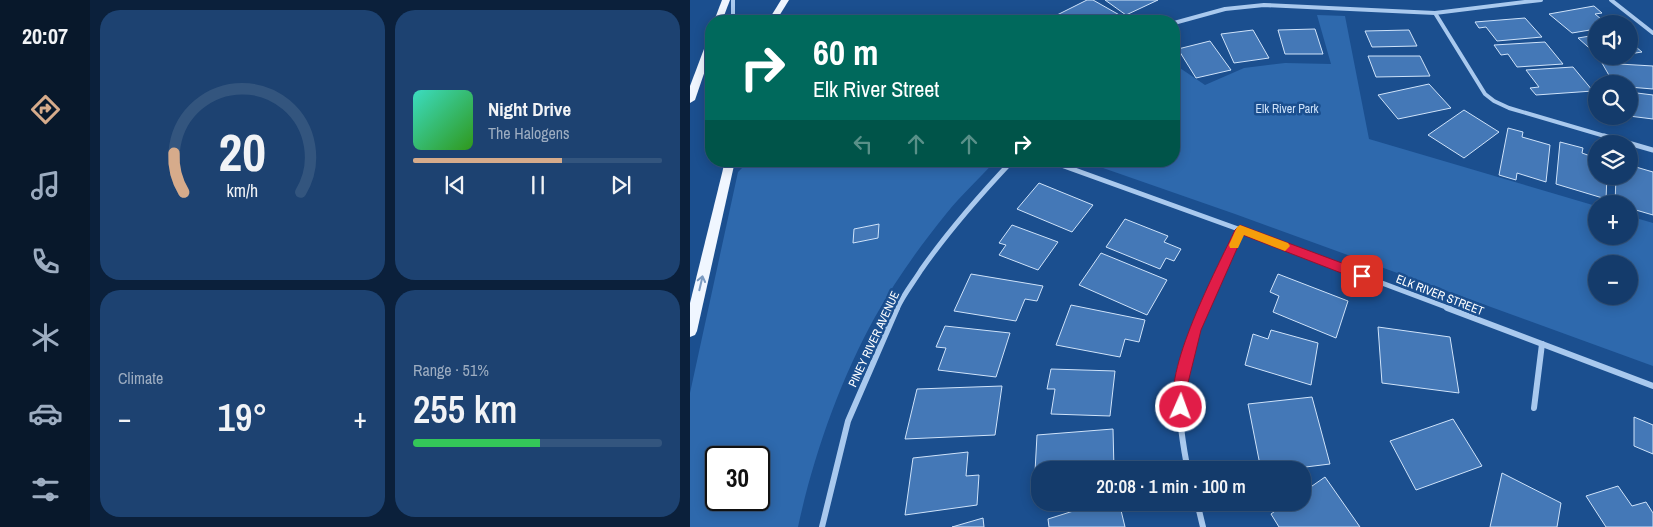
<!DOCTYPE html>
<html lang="en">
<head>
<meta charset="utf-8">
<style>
  body { margin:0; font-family:"Archivo Narrow",sans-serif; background:#1d4271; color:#f1f3f6; height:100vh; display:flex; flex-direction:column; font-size:19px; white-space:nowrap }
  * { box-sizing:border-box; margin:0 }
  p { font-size:16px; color:#9dadc1 }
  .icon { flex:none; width:28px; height:28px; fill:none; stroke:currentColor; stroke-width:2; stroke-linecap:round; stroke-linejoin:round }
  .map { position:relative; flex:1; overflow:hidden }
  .side { display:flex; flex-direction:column; gap:10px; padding:10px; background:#0b203b; width:600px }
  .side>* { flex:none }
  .top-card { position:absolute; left:15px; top:15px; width:475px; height:152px; border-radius:20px; box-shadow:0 2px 12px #0003,0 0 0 1px #33557e; background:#00695c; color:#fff; overflow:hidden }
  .buttons { position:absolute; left:898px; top:15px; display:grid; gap:10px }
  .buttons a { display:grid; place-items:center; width:50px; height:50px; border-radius:50%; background:#143b6b; box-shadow:0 2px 12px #0003,0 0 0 1px #33557e; font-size:25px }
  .speed { position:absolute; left:15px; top:446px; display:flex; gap:10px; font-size:25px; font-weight:700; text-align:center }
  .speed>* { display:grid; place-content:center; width:65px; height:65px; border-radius:50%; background:#143b6b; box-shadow:0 2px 12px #0003,0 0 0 1px #33557e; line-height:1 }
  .speed .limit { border:2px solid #111; border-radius:8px; background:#fff; color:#111 }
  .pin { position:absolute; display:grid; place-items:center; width:42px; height:42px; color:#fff; margin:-21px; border-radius:10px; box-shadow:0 2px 8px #0006 }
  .me { position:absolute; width:55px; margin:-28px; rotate:2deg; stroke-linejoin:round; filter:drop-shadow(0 0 4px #0008) }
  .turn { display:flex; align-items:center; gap:18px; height:105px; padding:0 25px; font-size:22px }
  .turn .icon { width:65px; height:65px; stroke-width:2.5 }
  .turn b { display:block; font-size:35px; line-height:42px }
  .lanes { display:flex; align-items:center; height:48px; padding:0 25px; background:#0003; justify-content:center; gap:25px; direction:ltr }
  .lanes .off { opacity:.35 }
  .big { font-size:38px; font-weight:600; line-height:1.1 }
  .side .widget { flex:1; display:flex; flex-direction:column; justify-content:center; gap:8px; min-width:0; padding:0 18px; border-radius:20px; background:#1d4271 }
  .side .dial { align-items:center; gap:0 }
  .dial svg { height:130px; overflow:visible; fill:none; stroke:#33557e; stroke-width:7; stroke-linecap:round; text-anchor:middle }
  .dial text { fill:#f1f3f6; stroke:none }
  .song { display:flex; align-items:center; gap:15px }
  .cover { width:60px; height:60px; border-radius:8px; background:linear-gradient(135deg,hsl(170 70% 55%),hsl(110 70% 35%)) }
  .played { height:5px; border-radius:2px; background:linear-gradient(90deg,#d6ab8b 60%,#33557e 60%) }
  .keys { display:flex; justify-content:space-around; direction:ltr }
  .heat { display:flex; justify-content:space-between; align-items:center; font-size:28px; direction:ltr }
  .charge { height:8px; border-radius:4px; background:linear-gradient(90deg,#34c759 51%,#33557e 0) }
  .side .tiles { flex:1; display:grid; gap:10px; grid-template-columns:repeat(2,1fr) }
  .trip { position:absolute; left:341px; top:461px; width:280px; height:50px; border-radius:20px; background:#143b6b; box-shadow:0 2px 12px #0003,0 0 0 1px #33557e; font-weight:600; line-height:50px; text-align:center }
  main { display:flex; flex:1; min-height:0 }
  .dock { display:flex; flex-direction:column; width:90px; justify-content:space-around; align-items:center; background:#08182b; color:#9dadc1 }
  .dock .icon { width:35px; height:35px }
  .dock .on { color:#d6ab8b }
  .dock b { font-size:22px; color:#f1f3f6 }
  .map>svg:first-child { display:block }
</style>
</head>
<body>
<main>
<nav class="dock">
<b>20:07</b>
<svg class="icon on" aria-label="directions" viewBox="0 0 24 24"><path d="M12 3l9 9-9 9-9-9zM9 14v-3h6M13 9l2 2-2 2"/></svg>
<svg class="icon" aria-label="music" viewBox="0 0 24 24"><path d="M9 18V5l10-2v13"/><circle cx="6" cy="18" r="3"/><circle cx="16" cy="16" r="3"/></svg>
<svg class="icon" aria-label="phone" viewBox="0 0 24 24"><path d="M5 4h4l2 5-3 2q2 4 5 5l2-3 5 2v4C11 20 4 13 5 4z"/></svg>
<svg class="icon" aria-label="climate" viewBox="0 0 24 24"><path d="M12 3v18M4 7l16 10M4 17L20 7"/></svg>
<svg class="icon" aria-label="car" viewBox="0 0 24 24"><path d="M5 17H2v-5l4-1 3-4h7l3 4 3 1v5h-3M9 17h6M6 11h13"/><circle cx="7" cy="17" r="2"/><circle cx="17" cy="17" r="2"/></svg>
<svg class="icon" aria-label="filters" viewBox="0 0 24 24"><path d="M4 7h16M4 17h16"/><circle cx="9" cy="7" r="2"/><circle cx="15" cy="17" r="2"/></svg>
</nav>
<section class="side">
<div class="tiles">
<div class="widget dial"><svg viewBox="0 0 100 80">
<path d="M14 69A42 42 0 1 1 86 69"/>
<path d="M14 69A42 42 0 0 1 8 45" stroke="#d6ab8b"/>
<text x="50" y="56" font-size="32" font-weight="700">20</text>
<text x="50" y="72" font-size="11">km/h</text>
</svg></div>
<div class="widget">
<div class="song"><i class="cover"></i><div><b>Night Drive</b><p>The Halogens</p></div></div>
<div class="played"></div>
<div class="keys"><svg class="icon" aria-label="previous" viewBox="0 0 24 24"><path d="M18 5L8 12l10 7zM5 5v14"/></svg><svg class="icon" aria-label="pause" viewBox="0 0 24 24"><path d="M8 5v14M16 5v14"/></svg><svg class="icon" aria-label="next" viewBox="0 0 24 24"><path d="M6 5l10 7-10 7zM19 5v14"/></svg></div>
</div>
<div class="widget"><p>Climate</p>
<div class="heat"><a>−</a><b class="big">19°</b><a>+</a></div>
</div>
<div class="widget"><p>Range · 51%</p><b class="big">255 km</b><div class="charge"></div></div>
</div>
</section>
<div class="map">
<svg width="963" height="527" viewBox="0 0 963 527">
  <rect width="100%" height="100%" fill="#1b4f8f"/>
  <g fill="#2e69ad" fill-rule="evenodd">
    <path d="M627,15L655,16L679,139L906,206V236H939V216L963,223V366L545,214L393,161H484V64L515,85L554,68L595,63L641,64ZM906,264H939V296H906Z"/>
    <path d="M59,161H305C289,179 271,195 256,214C230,246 205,281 185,317C150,380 123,457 108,527H0V393L48,172ZM26,458H69V500H26Z"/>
  </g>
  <g fill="#4478b7" stroke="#cfe3fa">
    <polygon points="397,0 403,0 433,17 426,21 366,21 361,18"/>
    <polygon points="415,0 468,0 436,15"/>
    <polygon points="904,6 912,13 905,14 917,24 906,24 906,29 882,33 859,14"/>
    <polygon points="835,18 852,37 807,41 796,27 789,28 785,22"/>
    <polygon points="625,29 633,54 595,54 588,30"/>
    <polygon points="563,30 579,58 544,63 531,34"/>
    <polygon points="719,30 727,46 682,47 675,31"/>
    <polygon points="939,34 947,41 940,42 952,52 939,54"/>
    <polygon points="906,35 906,54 888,38"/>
    <polygon points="520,41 541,70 506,78 488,49"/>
    <polygon points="855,42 873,64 827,67 818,54 811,55 804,45"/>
    <polygon points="678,56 730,56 740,76 686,77"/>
    <polygon points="912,63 963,66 963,89 939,87 939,84 924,84"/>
    <polygon points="883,67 903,91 846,95 840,88 849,87 836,70"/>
    <polygon points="739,84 761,108 708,119 688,95"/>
    <polygon points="939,92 963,95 963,119 939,116"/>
    <polygon points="774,110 809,132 774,158 738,135"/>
    <polygon points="818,128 833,132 832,137 860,145 856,182 827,173 826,180 809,175"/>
    <polygon points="870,142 893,148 892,153 906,158 906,176 917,176 916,199 866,184"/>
    <polygon points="939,165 963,172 963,215 939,208 939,204 925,204 926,176 939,176"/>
    <polygon points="349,183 403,205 382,232 327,209"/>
    <polygon points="435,219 478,236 474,242 491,249 484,261 476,258 470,269 416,247"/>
    <polygon points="189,224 188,238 163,243 164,229"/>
    <polygon points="322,225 368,242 348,270 309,255 316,245 309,243"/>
    <polygon points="411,253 477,280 457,315 389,285"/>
    <polygon points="281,274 353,286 347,301 335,299 326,321 264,311"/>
    <polygon points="588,274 658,301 646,338 583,312 589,296 580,292"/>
    <polygon points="381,305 455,320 449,342 435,339 430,357 366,345"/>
    <polygon points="255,326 320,333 306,377 248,370 256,348 246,347"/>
    <polygon points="688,327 760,337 769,393 692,383"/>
    <polygon points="581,330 628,343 621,385 555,365 563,334 578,339"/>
    <polygon points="361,369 425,371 420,416 361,414 365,389 357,389"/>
    <polygon points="312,386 305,435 215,439 227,389"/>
    <polygon points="622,397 640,464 591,470 571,470 558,404"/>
    <polygon points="944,417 963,425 963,454 944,446"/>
    <polygon points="763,419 792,466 726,490 700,441"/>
    <polygon points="423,429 424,470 350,470 350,489 344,490 347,435"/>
    <polygon points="278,452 276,476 289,475 287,505 215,515 223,458"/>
    <polygon points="812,473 871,503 867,527 800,527"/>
    <polygon points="635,477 670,527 589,527 581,514 598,502 612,502 612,493"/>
    <polygon points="928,486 942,506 956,502 963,513 963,527 916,527 896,496"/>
    <polygon points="412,502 429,502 435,527 359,527 358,519"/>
    <polygon points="293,518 294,527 262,527"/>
  </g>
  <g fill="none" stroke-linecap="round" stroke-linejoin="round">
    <g stroke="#a9c9ee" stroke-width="4">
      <polyline points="43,0 43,21"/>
      <polyline points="921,0 963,33"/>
      <polyline points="745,13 795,94 804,101 819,108 918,137"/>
      <polyline points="484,23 535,9 574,5 745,13 851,0"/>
    </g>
    <g stroke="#a9c9ee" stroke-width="5">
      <polyline points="914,136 963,150"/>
      <polyline points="360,161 551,230 761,309"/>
      <path d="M207,309C213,295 223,283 231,270C259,230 289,196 322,161"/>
      <polyline points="514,309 551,230"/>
    </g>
    <g stroke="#a9c9ee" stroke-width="6">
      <polyline points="757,308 963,386"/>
      <polyline points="844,408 852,344"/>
      <path d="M498,470C494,452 487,407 489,389C494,362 502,333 514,308"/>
      <polyline points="507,502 513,527"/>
      <polyline points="132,527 158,421 207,308"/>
    </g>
    <g fill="#f0f6ff" fill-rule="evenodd">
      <polygon points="32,0 40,0 32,21 24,21"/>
      <polygon points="91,0 99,0 86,21 78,21"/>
      <polygon points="21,38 21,53 5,100 0,103 0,86 17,41"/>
      <polygon points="35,161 45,161 7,331 5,335 0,337 0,303"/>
    </g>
  </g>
  <defs><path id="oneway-shaft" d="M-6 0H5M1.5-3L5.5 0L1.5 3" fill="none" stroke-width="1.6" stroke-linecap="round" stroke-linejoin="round" transform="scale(1.25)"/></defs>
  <use stroke="#7b9ac1" href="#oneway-shaft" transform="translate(11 283) rotate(-77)"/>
  <path fill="#e11d48" stroke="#92132f" d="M550,225L676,272L678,276L676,279L672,281L553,235L511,330L496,391L497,407L495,411L491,413L486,411C470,375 528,266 545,230Z"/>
  <polygon fill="#f59e0b" points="550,225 598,243 600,246 595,251 554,235 548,248 540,248 539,245 547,227"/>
  <g text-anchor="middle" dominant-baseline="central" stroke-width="5" stroke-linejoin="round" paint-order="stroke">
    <g font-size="12" fill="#cfe3fa" stroke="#1b4f8f">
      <text x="597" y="109">Elk River Park</text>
    </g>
    <g font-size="12" fill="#fff" stroke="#1b4f8f">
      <text transform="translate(750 295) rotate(21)">ELK RIVER STREET</text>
      <text transform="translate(184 339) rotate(-65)">PINEY RIVER AVENUE</text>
    </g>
  </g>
</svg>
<div class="buttons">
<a><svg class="icon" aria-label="sound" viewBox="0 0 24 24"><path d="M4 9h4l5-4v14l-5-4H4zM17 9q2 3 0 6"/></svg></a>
<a><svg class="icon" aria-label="search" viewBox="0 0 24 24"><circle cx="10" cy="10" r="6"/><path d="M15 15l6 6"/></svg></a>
<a><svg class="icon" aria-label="layers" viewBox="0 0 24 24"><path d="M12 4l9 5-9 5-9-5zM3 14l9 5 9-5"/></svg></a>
<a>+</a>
<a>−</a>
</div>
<div class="speed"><div class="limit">30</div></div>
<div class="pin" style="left:672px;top:276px;background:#d93025"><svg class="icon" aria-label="arrive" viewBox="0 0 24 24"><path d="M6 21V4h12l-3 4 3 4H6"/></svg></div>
<svg class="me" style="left:491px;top:407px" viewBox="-20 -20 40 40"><circle r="17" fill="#e11d48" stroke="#fff" stroke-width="3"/><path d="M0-11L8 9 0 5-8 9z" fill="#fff"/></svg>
<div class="trip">20:08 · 1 min · 100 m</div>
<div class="top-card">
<div class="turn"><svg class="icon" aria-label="right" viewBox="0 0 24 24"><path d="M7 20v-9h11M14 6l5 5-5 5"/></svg><div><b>60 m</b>Elk River Street</div></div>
<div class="lanes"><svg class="icon off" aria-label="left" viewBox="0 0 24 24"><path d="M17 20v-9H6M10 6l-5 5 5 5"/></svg><svg class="icon off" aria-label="ahead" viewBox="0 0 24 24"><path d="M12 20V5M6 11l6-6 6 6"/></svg><svg class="icon off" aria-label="ahead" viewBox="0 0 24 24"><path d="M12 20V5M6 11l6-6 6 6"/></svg><svg class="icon" aria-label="right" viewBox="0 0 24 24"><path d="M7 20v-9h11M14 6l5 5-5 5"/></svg></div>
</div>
</div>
</main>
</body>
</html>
